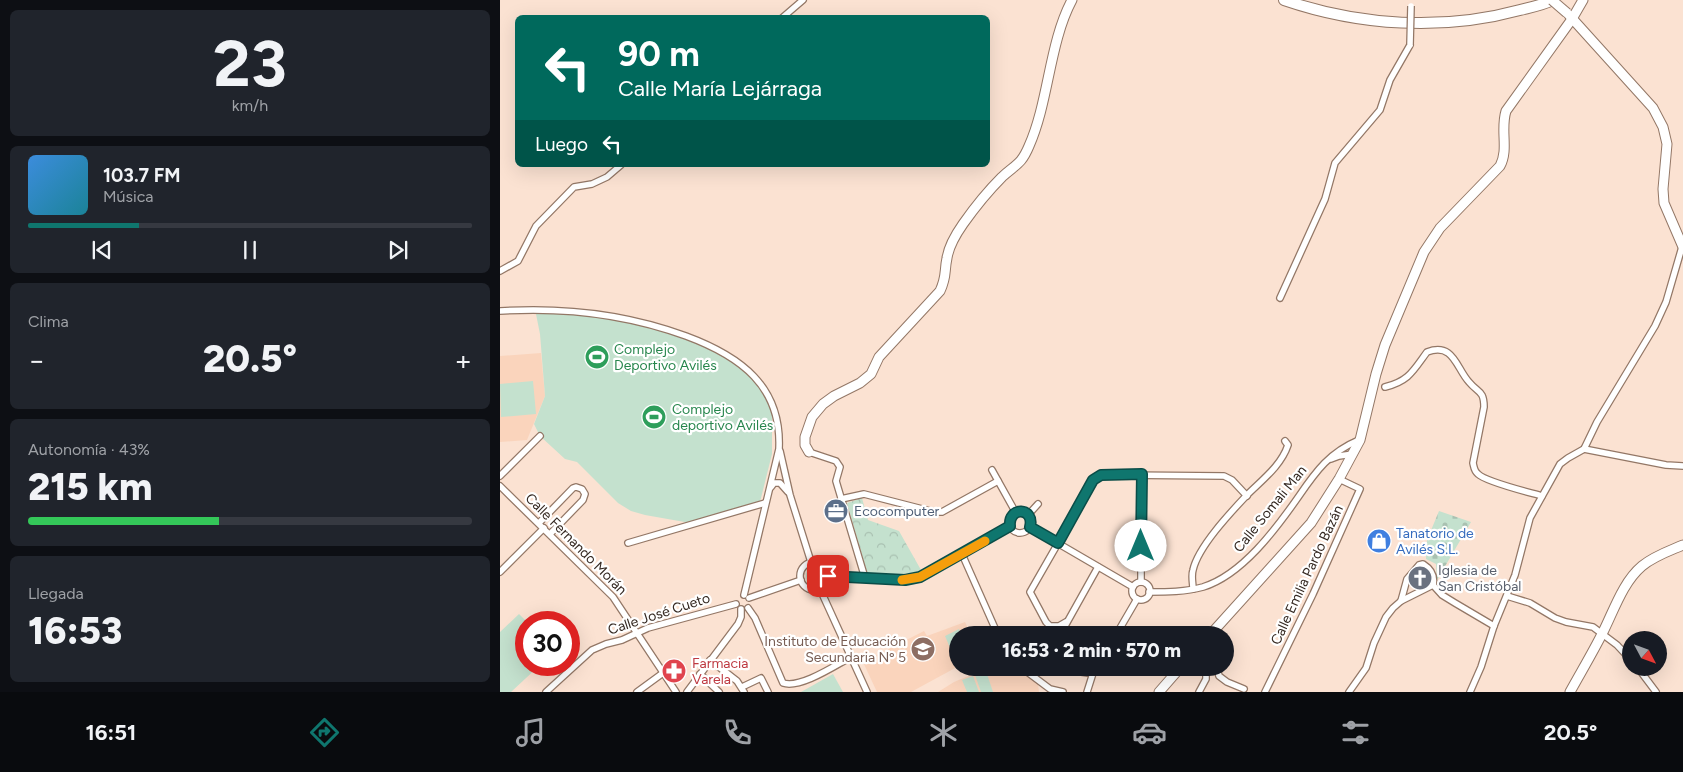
<!DOCTYPE html>
<html lang="es">
<head>
<meta charset="utf-8">
<style>
  body { margin:0; font-family:Figtree,sans-serif; background:#20242c; color:#f1f3f6; height:100vh; display:flex; flex-direction:column; font-size:19px; white-space:nowrap }
  * { box-sizing:border-box; margin:0 }
  p { font-size:16px; color:#9ea1a6 }
  .icon { flex:none; width:28px; height:28px; fill:none; stroke:currentColor; stroke-width:2; stroke-linecap:round; stroke-linejoin:round }
  .map { position:relative; flex:1; overflow:hidden }
  .details { display:flex; flex-direction:column; gap:10px; padding:10px; background:#0d0f14; width:500px }
  .details>* { flex:none }
  .guide { position:absolute; left:15px; top:15px; width:475px; height:152px; border-radius:8px; box-shadow:0 5px 20px #0002; background:#00695c; color:#fff; overflow:hidden }
  .needle { width:32px; rotate:131deg }
  .controls { position:absolute; left:1122px; top:631px; display:grid; gap:10px }
  .controls a { display:grid; place-items:center; width:45px; height:45px; border-radius:50%; background:#171b24; box-shadow:0 5px 20px #0002; font-size:25px }
  .speed { position:absolute; left:15px; top:611px; display:flex; gap:10px; font-size:25px; font-weight:700; text-align:center }
  .speed>* { display:grid; place-content:center; width:65px; height:65px; border-radius:50%; background:#171b24; box-shadow:0 5px 20px #0002; line-height:1 }
  .speed .limit { border:8px solid #d22; background:#fff; color:#111 }
  .pin { position:absolute; display:grid; place-items:center; width:42px; height:42px; color:#fff; margin:-21px; border-radius:10px; box-shadow:0 2px 8px #0006 }
  .me { position:absolute; width:55px; margin:-28px; rotate:0deg; stroke-linejoin:round; filter:drop-shadow(0 0 4px #0008) }
  .turn { display:flex; align-items:center; gap:18px; height:105px; padding:0 20px; font-size:22px }
  .turn .icon { width:65px; height:65px; stroke-width:2.5 }
  .turn b { display:block; font-size:35px; line-height:42px }
  .then { display:flex; align-items:center; height:48px; padding:0 20px; background:#0003; gap:10px; font-size:19px }
  .big { font-size:38px; font-weight:800; line-height:1.1 }
  .details .tile { flex:1; display:flex; flex-direction:column; justify-content:center; gap:8px; min-width:0; padding:0 18px; border-radius:8px; background:#20242c }
  .details .dial { align-items:center; gap:0 }
  .dial b { font-size:65px; line-height:1 }
  .song { display:flex; align-items:center; gap:15px }
  .cover { width:60px; height:60px; border-radius:8px; background:linear-gradient(135deg,hsl(210 70% 55%),hsl(190 70% 35%)) }
  .played { height:5px; border-radius:2px; background:linear-gradient(90deg,#0f766e 25%,#363941 25%) }
  .keys { display:flex; justify-content:space-around; direction:ltr }
  .heat { display:flex; justify-content:space-between; align-items:center; font-size:28px; direction:ltr }
  .charge { height:8px; border-radius:4px; background:linear-gradient(90deg,#34c759 43%,#363941 0) }
  .trip { position:absolute; left:449px; top:626px; width:285px; height:50px; border-radius:25px; background:#171b24; box-shadow:0 5px 20px #0002; font-weight:800; line-height:50px; text-align:center }
  .dock { display:flex; height:80px; justify-content:space-around; align-items:center; background:#090b0e; color:#9ea1a6 }
  .dock .icon { width:35px; height:35px }
  .dock .current { color:#0f766e }
  .dock b { font-size:22px; color:#f1f3f6 }
  main { display:flex; flex:1; min-height:0 }
  .map>svg:first-child { display:block }
</style>
</head>
<body>
<main>
<section class="details">
<div class="tile dial"><b>23</b><p>km/h</p></div>
<div class="tile">
<div class="song"><i class="cover"></i><div><b>103.7 FM</b><p>Música</p></div></div>
<div class="played"></div>
<div class="keys"><svg class="icon" aria-label="previous" viewBox="0 0 24 24"><path d="M18 5L8 12l10 7zM5 5v14"/></svg><svg class="icon" aria-label="pause" viewBox="0 0 24 24"><path d="M8 5v14M16 5v14"/></svg><svg class="icon" aria-label="next" viewBox="0 0 24 24"><path d="M6 5l10 7-10 7zM19 5v14"/></svg></div>
</div>
<div class="tile"><p>Clima</p>
<div class="heat"><a>−</a><b class="big">20.5°</b><a>+</a></div>
</div>
<div class="tile"><p>Autonomía · 43%</p><b class="big">215 km</b><div class="charge"></div></div>
<div class="tile"><p>Llegada</p><b class="big">16:53</b></div>
</section>
<div class="map">
<svg width="1183" height="692" viewBox="0 0 1183 692">
  <defs>
    <pattern id="grass-tufts" width="24" height="20" patternUnits="userSpaceOnUse" patternTransform="scale(1.25)"><rect width="24" height="20" fill="#c4e1ce"/><path d="M3 7l-1-3M5 7V3M7 7l1-3M15 17l-1-3M17 17v-4M19 17l1-3" fill="none" stroke="#a9c1b1"/></pattern>
    <pattern id="cemetery-stones" width="16" height="16" patternUnits="userSpaceOnUse" patternTransform="scale(1.25)"><rect width="16" height="16" fill="#c4e1ce"/><path d="M2 7V4a2 2 0 0 1 4 0v3zM10 15v-3a2 2 0 0 1 4 0v3z" fill="#a9c1b1"/></pattern>
    <pattern id="park-crowns" width="20" height="18" patternUnits="userSpaceOnUse" patternTransform="scale(1.25)"><rect width="20" height="18" fill="#c4e1ce"/><path d="M2 6a3 3 0 1 1 6 0M12 15a3 3 0 1 1 6 0" fill="none" stroke="#a9c1b1"/></pattern>
  </defs>
  <rect width="100%" height="100%" fill="#fbe2d2"/>
  <g fill="#fad4bc">
    <polygon points="41,353 45,396 27,440 0,442 0,356"/>
    <polygon points="465,622 471,635 458,635 457,667 411,692 377,692 363,662 424,631 427,636"/>
    <polygon points="487,668 516,668 538,684 539,692 438,692 454,682"/>
  </g>
  <circle fill="url(#grass-tufts)" cx="315" cy="576" r="9"/>
  <polygon fill="url(#cemetery-stones)" points="939,511 971,522 937,580 936,564 926,559 927,540"/>
  <path fill="url(#park-crowns)" d="M362,498L368,520L399,531L421,570C405,576 388,574 371,574L367,572L347,503Z"/>
  <g fill="#c4e1ce">
    <polygon points="35,309 108,315 212,346 242,365 272,405 272,454 260,502 196,524 145,515 131,511 118,503 77,462 65,459 40,436 34,424 45,396 40,334"/>
    <polygon points="33,381 36,414 1,417 0,384"/>
    <polygon points="19,614 27,622 26,665 40,665 11,692 0,692 0,632"/>
    <polygon points="459,629 461,635 458,635 457,664 445,636"/>
    <polygon points="486,671 493,692 481,692 475,675"/>
    <polygon points="333,674 343,692 301,692"/>
    <polygon points="473,676 479,692 467,692 462,680"/>
  </g>
  <g fill="none" stroke-linecap="round" stroke-linejoin="round">
    <defs>
      <g id="street">
        <polyline points="282,18 303,0"/>
        <polyline points="0,271 18,261 36,226 74,187 92,184 107,177 121,165"/>
        <polyline points="780,298 825,199 835,163 880,110 890,80 910,45"/>
        <path d="M0,311C64,307 126,314 186,336C240,356 282,386 279,449L244,595"/>
        <path d="M885,387C909,381 913,371 927,352C954,342 956,368 969,382C978,393 984,390 984,407L973,463C974,467 974,471 978,474C986,482 1028,492 1042,496"/>
        <polyline points="1084,449 1166,465 1183,466"/>
        <polyline points="280,451 290,495 311,562"/>
        <polyline points="309,452 336,461 340,467 336,481 365,578"/>
        <polyline points="831,459 839,456 853,454"/>
        <polyline points="492,470 516,513"/>
        <polyline points="0,476 40,436"/>
        <polyline points="0,486 113,597 176,692"/>
        <polyline points="271,487 274,483 280,483 288,492"/>
        <polyline points="341,499 364,494 434,512 442,512 498,481"/>
        <circle cx="520" cy="522" r="11"/>
        <polyline points="528,515 538,504"/>
        <polyline points="39,523 73,488 76,487 82,489 85,494 83,500 50,534"/>
        <polyline points="530,527 633,587"/>
        <polyline points="128,543 265,503"/>
        <polyline points="462,554 498,635"/>
        <circle cx="314" cy="576" r="14"/>
        <polyline points="0,572 44,528"/>
        <polyline points="328,576 405,580 419,577 510,526"/>
        <polyline points="641,582 641,474"/>
        <circle cx="641" cy="591" r="9"/>
        <polyline points="320,589 367,692"/>
        <path d="M693,589C693,583 691,576 693,570C698,547 730,513 747,495C762,480 781,466 788,445L785,441"/>
        <path d="M649,592C667,592 685,592 703,587C742,575 776,529 799,496C816,471 830,452 859,440"/>
        <polyline points="1007,596 1030,603 1055,618 1066,622 1093,627 1117,645 1131,660"/>
        <polyline points="249,598 301,580"/>
        <polyline points="901,601 933,585"/>
        <path d="M248,608L255,618L283,683C300,689 336,665 351,657"/>
        <polyline points="566,622 559,626 550,626 546,622 530,592 596,477 601,475 618,475 724,476 732,480 747,496"/>
        <polyline points="560,635 598,567"/>
        <polyline points="616,635 637,599"/>
        <polyline points="210,660 237,681 244,692"/>
        <polyline points="522,668 550,689 563,692"/>
        <polyline points="574,668 581,672 588,673 596,668"/>
        <polyline points="717,668 719,676 727,682 744,689"/>
        <polyline points="1138,668 1156,692"/>
        <polyline points="200,674 219,692"/>
        <polyline points="242,687 261,678 268,692"/>
        <polyline points="46,692 92,650 106,644 122,640 148,628 236,604"/>
        <polyline points="137,692 163,673"/>
        <polyline points="187,692 238,624 241,617 241,609"/>
        <polyline points="587,692 594,670"/>
        <polyline points="699,692 706,679 706,668"/>
        <polyline points="765,692 813,594 860,489 839,479"/>
        <path d="M849,692L866,668L874,643L886,617L893,608L901,601L907,579L919,565L923,564C931,569 935,575 933,585L942,595L955,603L994,626"/>
        <polyline points="970,692 981,667 994,626 1015,575 1030,518 1060,464 1068,458 1084,449 1097,422 1155,326 1166,302 1182,247"/>
      </g>
      <g id="secondary">
        <polyline points="1069,15 1153,108 1163,127 1167,144 1163,189 1164,203 1183,247"/>
        <path d="M309,452L305,445V437L312,417L323,404L334,396L360,383L371,374L379,357L440,291C447,276 444,272 447,258C449,245 456,234 463,224C475,207 488,191 502,177C516,164 521,165 529,146C549,101 549,43 572,0"/>
        <path d="M710,635L811,523L839,479L860,440L876,374L885,345L924,252L940,228L1000,166C1009,149 1000,130 1006,111L1072,19L1083,0"/>
        <polyline points="659,692 680,668"/>
        <path d="M1070,692C1081,672 1093,652 1103,632C1114,610 1123,582 1142,566C1154,556 1169,551 1183,545"/>
      </g>
      <path id="highway" d="M784,0C860,26 943,31 1020,10C1032,7 1043,5 1053,0"/>
    </defs>
    <use href="#street" stroke="#937766" stroke-width="8"/>
    <use href="#secondary" stroke="#937766" stroke-width="11"/>
    <use href="#highway" stroke="#937766" stroke-width="12"/>
    <use href="#street" stroke="#fff" stroke-width="5.5"/>
    <use href="#secondary" stroke="#fff" stroke-width="9"/>
    <use href="#highway" stroke="#fff" stroke-width="10"/>
    <defs>
      <polyline id="street-bridge" points="910,45 911,6"/>
      <polyline id="secondary-bridge" points="1052,0 1067,13"/>
    </defs>
    <use href="#street-bridge" stroke="#937766" stroke-width="8" stroke-linecap="butt"/>
    <use href="#secondary-bridge" stroke="#937766" stroke-width="11" stroke-linecap="butt"/>
    <use href="#street-bridge" stroke="#fff" stroke-width="5.5"/>
    <use href="#secondary-bridge" stroke="#fff" stroke-width="9"/>
  </g>
  <g fill="none" stroke-linecap="round" stroke-linejoin="round">
    <defs>
      <path id="route" d="M328,576L405,580L420,577L510,526C508,506 535,507 530,527L558,543L593,480L601,475L642,474L641,546"/>
    </defs>
    <use href="#route" stroke="#0a4d48" stroke-width="12"/>
    <use href="#route" stroke="#0f766e" stroke-width="9"/>
    <polyline stroke="#f59e0b" stroke-width="9" points="402,580 420,577 485,541"/>
  </g>
  <defs>
    <symbol id="stadium-disc" viewBox="-11 -11 22 22"><circle r="9.5" fill="#2e9e5b" stroke="#fff"/><path d="M0-5a6.5 5 0 1 0 0 10a6.5 5 0 1 0 0-10ZM-3.5-1.8h7v3.6h-7Z" fill="#fff"/></symbol>
    <symbol id="office-disc" viewBox="-11 -11 22 22"><circle r="9.5" fill="#5c6f8a" stroke="#fff"/><path d="M-6-3h4V-5.5h4V-3h4V5H-6ZM-1-4.5V-3h2v-1.5ZM-6 0V1H6V0Z" fill="#fff"/></symbol>
    <symbol id="shop-disc" viewBox="-11 -11 22 22"><circle r="9.5" fill="#3f7fe0" stroke="#fff"/><path d="M-5-2.5h2.3a2.7 3.5 0 0 1 5.4 0H5L5.5 6h-11ZM-1.5-2.5h3a1.5 2.3 0 0 0-3 0Z" fill="#fff"/></symbol>
    <symbol id="church-disc" viewBox="-11 -11 22 22"><circle r="9.5" fill="#6b7280" stroke="#fff"/><path d="M-1.2-6h2.4v3.5h3.3v2.4h-3.3V6h-2.4V-.1h-3.3v-2.4h3.3Z" fill="#fff"/></symbol>
    <symbol id="university-disc" viewBox="-11 -11 22 22"><circle r="9.5" fill="#8d6e63" stroke="#fff"/><path d="M0-5L7-2L0 1L-7-2ZM-4 1L0 2.5L4 1V4Q0 6-4 4Z" fill="#fff"/></symbol>
    <symbol id="pharmacy-disc" viewBox="-11 -11 22 22"><circle r="9.5" fill="#e0444e" stroke="#fff"/><path d="M-2-6h4v4h4v4h-4v4h-4v-4h-4v-4h4Z" fill="#fff"/></symbol>
  </defs>
  <g fill-rule="evenodd">
    <use href="#stadium-disc" x="83" y="343" width="28" height="28"/>
    <use href="#stadium-disc" x="140" y="403" width="28" height="28"/>
    <use href="#office-disc" x="322" y="497" width="28" height="28"/>
    <use href="#shop-disc" x="865" y="527" width="28" height="28"/>
    <use href="#church-disc" x="906" y="564" width="28" height="28"/>
    <use href="#university-disc" x="409" y="635" width="28" height="28"/>
    <use href="#pharmacy-disc" x="160" y="657" width="28" height="28"/>
  </g>
  <g text-anchor="middle" dominant-baseline="central" stroke-width="4.5" stroke-linejoin="round" paint-order="stroke">
    <g font-size="14" fill="#27864d" stroke="#fff" text-anchor="start">
      <text x="114" y="349">Complejo<tspan x="114" dy="16">Deportivo Avilés</tspan></text>
      <text x="172" y="409">Complejo<tspan x="172" dy="16">deportivo Avilés</tspan></text>
    </g>
    <g font-size="14" fill="#342821" stroke="#fff">
      <text transform="translate(770 509) rotate(-51)">Calle Somali Man</text>
      <text transform="translate(76 544) rotate(45)">Calle Fernando Morán</text>
      <text transform="translate(807 575) rotate(-65)">Calle Emilia Pardo Bazán</text>
      <text transform="translate(159 614) rotate(-18)">Calle José Cueto</text>
    </g>
    <g font-size="14" fill="#4e5e75" stroke="#fff" text-anchor="start">
      <text x="354" y="511">Ecocomputer</text>
    </g>
    <g font-size="14" fill="#366cbe" stroke="#fff" text-anchor="start">
      <text x="896" y="533">Tanatorio de<tspan x="896" dy="16">Avilés S.L.</tspan></text>
    </g>
    <g font-size="14" fill="#5b616d" stroke="#fff" text-anchor="start">
      <text x="938" y="570">Iglesia de<tspan x="938" dy="16">San Cristóbal</tspan></text>
    </g>
    <g font-size="14" fill="#785e54" stroke="#fff" text-anchor="end">
      <text x="406" y="641">Instituto de Educación<tspan x="406" dy="16">Secundaria Nº 5</tspan></text>
    </g>
    <g font-size="14" fill="#be3a42" stroke="#fff" text-anchor="start">
      <text x="192" y="663">Farmacia<tspan x="192" dy="16">Varela</tspan></text>
    </g>
  </g>
</svg>
<div class="controls">
<a><svg class="needle" viewBox="-14 -14 28 28"><path d="M0-13l5 13h-10z" fill="#e53935"/><path d="M0 13l5-13h-10z" fill="#9ea1a6"/></svg></a>
</div>
<div class="speed"><div class="limit">30</div></div>
<div class="pin" style="left:328px;top:576px;background:#d93025"><svg class="icon" aria-label="arrive" viewBox="0 0 24 24"><path d="M6 21V4h12l-3 4 3 4H6"/></svg></div>
<svg class="me" style="left:641px;top:546px" viewBox="-20 -20 40 40"><circle r="19" fill="#fff"/><path d="M0-13L10 11 0 6-10 11z" fill="#0f766e"/></svg>
<div class="trip">16:53 · 2 min · 570 m</div>
<div class="guide">
<div class="turn"><svg class="icon" aria-label="left" viewBox="0 0 24 24"><path d="M17 20v-9H6M10 6l-5 5 5 5"/></svg><div><b>90 m</b>Calle María Lejárraga</div></div>
<div class="then">Luego<svg class="icon" aria-label="left" viewBox="0 0 24 24"><path d="M17 20v-9H6M10 6l-5 5 5 5"/></svg></div>
</div>
</div>
</main>
<nav class="dock">
<b>16:51</b>
<svg class="icon current" aria-label="directions" viewBox="0 0 24 24"><path d="M12 3l9 9-9 9-9-9zM9 14v-3h6M13 9l2 2-2 2"/></svg>
<svg class="icon" aria-label="music" viewBox="0 0 24 24"><path d="M9 18V5l10-2v13"/><circle cx="6" cy="18" r="3"/><circle cx="16" cy="16" r="3"/></svg>
<svg class="icon" aria-label="phone" viewBox="0 0 24 24"><path d="M5 4h4l2 5-3 2q2 4 5 5l2-3 5 2v4C11 20 4 13 5 4z"/></svg>
<svg class="icon" aria-label="climate" viewBox="0 0 24 24"><path d="M12 3v18M4 7l16 10M4 17L20 7"/></svg>
<svg class="icon" aria-label="car" viewBox="0 0 24 24"><path d="M5 17H2v-5l4-1 3-4h7l3 4 3 1v5h-3M9 17h6M6 11h13"/><circle cx="7" cy="17" r="2"/><circle cx="17" cy="17" r="2"/></svg>
<svg class="icon" aria-label="filters" viewBox="0 0 24 24"><path d="M4 7h16M4 17h16"/><circle cx="9" cy="7" r="2"/><circle cx="15" cy="17" r="2"/></svg>
<b>20.5°</b>
</nav>
</body>
</html>
